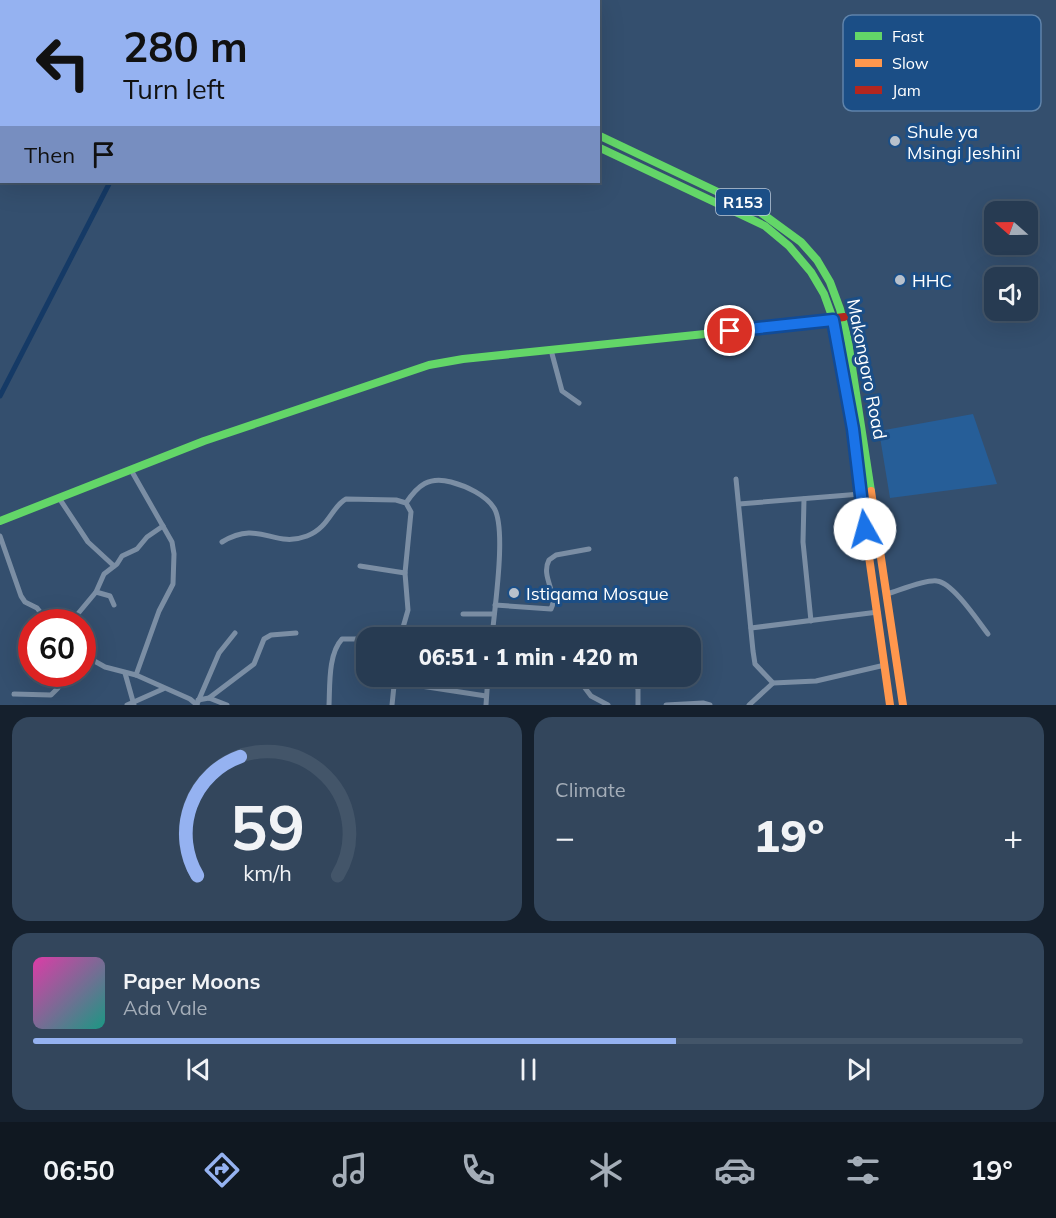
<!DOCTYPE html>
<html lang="en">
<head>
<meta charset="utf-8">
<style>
  body { margin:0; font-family:Mulish,sans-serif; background:#33465c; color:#f1f3f6; height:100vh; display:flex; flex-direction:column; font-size:22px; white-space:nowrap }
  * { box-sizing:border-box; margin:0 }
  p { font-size:20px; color:#a4adb8 }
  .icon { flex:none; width:33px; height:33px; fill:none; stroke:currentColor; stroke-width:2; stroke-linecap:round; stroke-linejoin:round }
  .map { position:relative; height:705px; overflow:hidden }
  .panel { display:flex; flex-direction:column; gap:12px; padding:12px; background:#15202d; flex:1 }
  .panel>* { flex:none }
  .top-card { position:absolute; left:0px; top:0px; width:600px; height:183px; box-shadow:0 6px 24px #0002,0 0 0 2px #435569; background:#95b2f1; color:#111; overflow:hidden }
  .needle { width:39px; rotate:290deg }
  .fabs { position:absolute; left:984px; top:201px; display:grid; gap:12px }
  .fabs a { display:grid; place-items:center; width:54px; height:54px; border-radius:12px; background:#273b52; box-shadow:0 6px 24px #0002,0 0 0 2px #435569; font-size:30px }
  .speed { position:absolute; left:18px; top:609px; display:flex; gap:12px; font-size:30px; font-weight:700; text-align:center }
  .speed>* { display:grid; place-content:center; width:78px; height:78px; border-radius:50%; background:#273b52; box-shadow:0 6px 24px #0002,0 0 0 2px #435569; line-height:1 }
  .speed .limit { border:9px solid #d22; background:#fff; color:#111 }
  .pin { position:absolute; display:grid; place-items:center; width:51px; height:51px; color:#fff; margin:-26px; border:3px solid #fff; border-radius:50%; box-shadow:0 2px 6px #0007 }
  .me { position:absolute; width:66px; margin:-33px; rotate:353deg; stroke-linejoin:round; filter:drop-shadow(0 0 4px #0008) }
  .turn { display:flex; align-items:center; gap:21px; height:126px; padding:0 24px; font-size:27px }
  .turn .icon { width:78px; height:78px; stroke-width:2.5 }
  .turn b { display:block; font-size:42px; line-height:51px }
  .then { display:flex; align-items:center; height:57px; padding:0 24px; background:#0003; gap:12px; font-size:22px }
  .big { font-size:45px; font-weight:800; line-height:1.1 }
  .panel .card { flex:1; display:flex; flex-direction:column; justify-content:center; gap:9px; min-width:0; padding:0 21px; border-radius:18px; background:#33465c }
  .panel .dial { align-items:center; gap:0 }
  .dial svg { height:156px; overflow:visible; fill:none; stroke:#435569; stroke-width:7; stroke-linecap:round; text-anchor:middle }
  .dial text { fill:#f1f3f6; stroke:none }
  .song { display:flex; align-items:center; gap:18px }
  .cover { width:72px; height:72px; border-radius:9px; background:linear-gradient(135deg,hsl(320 70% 55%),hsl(170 70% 35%)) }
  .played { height:6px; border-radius:3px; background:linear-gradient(90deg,#95b2f1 65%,#435569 65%) }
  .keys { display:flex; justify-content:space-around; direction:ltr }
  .heat { display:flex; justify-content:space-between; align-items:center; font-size:33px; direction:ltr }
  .panel .tiles { flex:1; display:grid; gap:12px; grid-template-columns:1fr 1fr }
  .card:last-child { grid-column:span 2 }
  .trip { position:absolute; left:356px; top:627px; width:345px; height:60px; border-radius:18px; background:#273b52; box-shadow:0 6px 24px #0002,0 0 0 2px #435569; font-weight:800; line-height:60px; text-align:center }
  .dock { display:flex; height:96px; justify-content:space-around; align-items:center; background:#101821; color:#a4adb8 }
  .dock .icon { width:42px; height:42px }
  .dock .selected { color:#95b2f1 }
  .dock b { font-size:27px; color:#f1f3f6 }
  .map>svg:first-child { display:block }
</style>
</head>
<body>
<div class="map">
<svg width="1056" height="705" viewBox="0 0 1056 705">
  <rect width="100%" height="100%" fill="#344f6e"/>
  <polygon fill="#265e98" points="973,414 997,484 890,498 879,431"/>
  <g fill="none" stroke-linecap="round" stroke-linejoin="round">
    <g stroke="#153a66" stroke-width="5">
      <polyline points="203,2 204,0"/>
      <polyline points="0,396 110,182"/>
    </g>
    <g stroke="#7b8ea4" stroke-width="5">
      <polyline points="97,2 99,0"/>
      <polyline points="0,93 2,92"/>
      <polyline points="551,350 562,391 579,403"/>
      <polyline points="131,470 172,542 174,554 173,584 159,611 136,675 190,699 197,705"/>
      <polyline points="736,479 753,651 755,664 773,683"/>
      <polyline points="59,498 88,542 114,566"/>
      <polyline points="804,499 803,542 811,621"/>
      <path d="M406,503C418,485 429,476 451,482C466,486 486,495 494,508C507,529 494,611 492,638"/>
      <polyline points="739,504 861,494"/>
      <polyline points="0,536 21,596 25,602 37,608 48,622"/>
      <path d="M222,542C260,519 273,549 307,536C329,528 332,506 346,499L396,500L406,503L411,512L405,573L408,610L400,638"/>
      <polyline points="360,566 405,573"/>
      <polyline points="96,592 104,574 117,564 122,556 137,549 147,537 163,526"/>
      <path d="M887,594C898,591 926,579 937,581C953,583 978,621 988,634"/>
      <path d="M495,605L551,609C559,594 540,577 549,560L556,555L589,549"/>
      <polyline points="463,614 494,614"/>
      <polyline points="71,622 96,592 110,596 114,605"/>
      <polyline points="751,628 878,612"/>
      <polyline points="82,654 105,667 136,675"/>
      <polyline points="125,673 134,705"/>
      <polyline points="576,676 591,696 608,705"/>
      <polyline points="631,676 638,689 638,705"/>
      <polyline points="395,682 486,696"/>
      <polyline points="14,694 51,695 58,688 63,674"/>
      <polyline points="209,698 254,664 264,639 271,635 296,633"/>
      <polyline points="198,700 209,698 227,705"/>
      <polyline points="197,704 219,653 235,633"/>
      <polyline points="127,705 163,689"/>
      <path d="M329,705C330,686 328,654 342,639H366"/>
      <polyline points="392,705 395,676"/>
      <polyline points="486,705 488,676"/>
      <polyline points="666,705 703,703 710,705"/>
      <polyline points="749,705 773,683 816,681 885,665"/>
    </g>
    <g stroke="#63d668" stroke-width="8">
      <polyline points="347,0 349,2"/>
      <polyline points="598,135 760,212 801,242 817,260 830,282 840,309 848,341 871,491"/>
      <polyline points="598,147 765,226 789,246 811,272 824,294 833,319 845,387"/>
      <polyline points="0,521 204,441 429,365 463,359 734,331"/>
    </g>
    <g stroke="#ff974d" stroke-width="8">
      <polyline points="366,0 368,2"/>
      <polyline points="845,387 890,705"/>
      <polyline points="871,491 903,705"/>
    </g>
    <polyline stroke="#b3261e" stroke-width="8" points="734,331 844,317"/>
  </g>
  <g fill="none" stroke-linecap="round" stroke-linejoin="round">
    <defs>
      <polyline id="route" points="730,331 833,320 853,429 865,529"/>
    </defs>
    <use href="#route" stroke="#114b97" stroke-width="15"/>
    <use href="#route" stroke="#1a73e8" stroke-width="10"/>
  </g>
  <g fill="#b8c1cc" stroke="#1b4e86" stroke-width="2">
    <circle cx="895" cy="141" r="6"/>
    <circle cx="900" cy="280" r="6"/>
    <circle cx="514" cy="593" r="6"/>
  </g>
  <g text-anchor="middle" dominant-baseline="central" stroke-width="6" stroke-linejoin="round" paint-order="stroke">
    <rect fill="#1b4e86" stroke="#bbcadb" stroke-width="1.5" x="716" y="189" width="54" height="26" rx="4.5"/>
    <g font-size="16" font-weight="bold" fill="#fff">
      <text x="743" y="202">R153</text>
    </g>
    <g font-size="18" fill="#fff" stroke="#1b4e86" text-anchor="start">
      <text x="907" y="131">Shule ya<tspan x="907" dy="21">Msingi Jeshini</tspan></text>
      <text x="912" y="280">HHC</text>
      <text x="526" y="593">Istiqama Mosque</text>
    </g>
    <g font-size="18" fill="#fff" stroke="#1b4e86">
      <text transform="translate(867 369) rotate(79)">Makongoro Road</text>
    </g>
  </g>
  <rect x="843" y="15" width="198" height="96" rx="9" fill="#1b4e86" stroke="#5f83aa" stroke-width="1.5"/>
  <rect x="855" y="32" width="27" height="8" fill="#63d668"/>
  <rect x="855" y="59" width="27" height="8" fill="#ff974d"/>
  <rect x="855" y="86" width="27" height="8" fill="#b3261e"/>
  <g font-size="16" fill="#fff">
    <text x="892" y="42">Fast</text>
    <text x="892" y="69">Slow</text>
    <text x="892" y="96">Jam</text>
  </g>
</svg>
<div class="fabs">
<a><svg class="needle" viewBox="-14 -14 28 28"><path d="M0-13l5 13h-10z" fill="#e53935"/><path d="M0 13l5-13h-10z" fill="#a4adb8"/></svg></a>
<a><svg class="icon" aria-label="sound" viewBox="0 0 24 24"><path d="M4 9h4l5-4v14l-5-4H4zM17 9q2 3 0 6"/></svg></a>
</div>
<div class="speed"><div class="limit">60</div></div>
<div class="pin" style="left:730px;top:331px;background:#d93025"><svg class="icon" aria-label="arrive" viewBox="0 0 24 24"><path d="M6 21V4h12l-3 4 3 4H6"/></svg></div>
<svg class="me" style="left:865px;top:529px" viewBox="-20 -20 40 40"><circle r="19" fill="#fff"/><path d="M0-13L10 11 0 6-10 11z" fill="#1a73e8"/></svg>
<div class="trip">06:51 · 1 min · 420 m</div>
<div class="top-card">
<div class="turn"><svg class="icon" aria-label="left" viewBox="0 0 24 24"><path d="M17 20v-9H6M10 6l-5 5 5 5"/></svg><div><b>280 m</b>Turn left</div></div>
<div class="then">Then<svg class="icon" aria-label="arrive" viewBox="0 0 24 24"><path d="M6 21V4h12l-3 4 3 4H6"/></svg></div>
</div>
</div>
<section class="panel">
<div class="tiles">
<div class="card dial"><svg viewBox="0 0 100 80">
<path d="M14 69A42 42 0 1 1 86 69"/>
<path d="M14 69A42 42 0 0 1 36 8" stroke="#95b2f1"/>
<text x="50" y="56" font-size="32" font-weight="700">59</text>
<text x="50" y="72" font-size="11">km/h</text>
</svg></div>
<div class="card"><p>Climate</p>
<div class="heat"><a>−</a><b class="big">19°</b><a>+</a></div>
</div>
<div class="card">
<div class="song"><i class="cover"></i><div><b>Paper Moons</b><p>Ada Vale</p></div></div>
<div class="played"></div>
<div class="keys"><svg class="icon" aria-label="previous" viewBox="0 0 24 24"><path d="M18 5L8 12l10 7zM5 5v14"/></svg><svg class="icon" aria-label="pause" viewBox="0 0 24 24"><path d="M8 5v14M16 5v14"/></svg><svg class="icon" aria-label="next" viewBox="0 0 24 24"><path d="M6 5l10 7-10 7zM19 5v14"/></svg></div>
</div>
</div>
</section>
<nav class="dock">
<b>06:50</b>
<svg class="icon selected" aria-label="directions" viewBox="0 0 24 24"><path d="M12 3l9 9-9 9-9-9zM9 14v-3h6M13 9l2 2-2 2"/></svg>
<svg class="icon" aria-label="music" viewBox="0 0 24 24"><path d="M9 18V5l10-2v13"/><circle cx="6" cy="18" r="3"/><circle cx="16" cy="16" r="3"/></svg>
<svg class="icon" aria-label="phone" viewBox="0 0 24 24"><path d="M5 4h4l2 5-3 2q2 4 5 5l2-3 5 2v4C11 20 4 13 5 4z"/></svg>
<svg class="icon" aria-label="climate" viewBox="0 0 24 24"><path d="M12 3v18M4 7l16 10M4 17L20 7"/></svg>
<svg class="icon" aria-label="car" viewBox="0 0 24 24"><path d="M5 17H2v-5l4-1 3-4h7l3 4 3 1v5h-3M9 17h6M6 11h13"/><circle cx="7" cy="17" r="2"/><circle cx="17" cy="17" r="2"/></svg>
<svg class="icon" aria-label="filters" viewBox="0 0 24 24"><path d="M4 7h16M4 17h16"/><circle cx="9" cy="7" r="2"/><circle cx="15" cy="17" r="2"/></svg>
<b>19°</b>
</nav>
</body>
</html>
